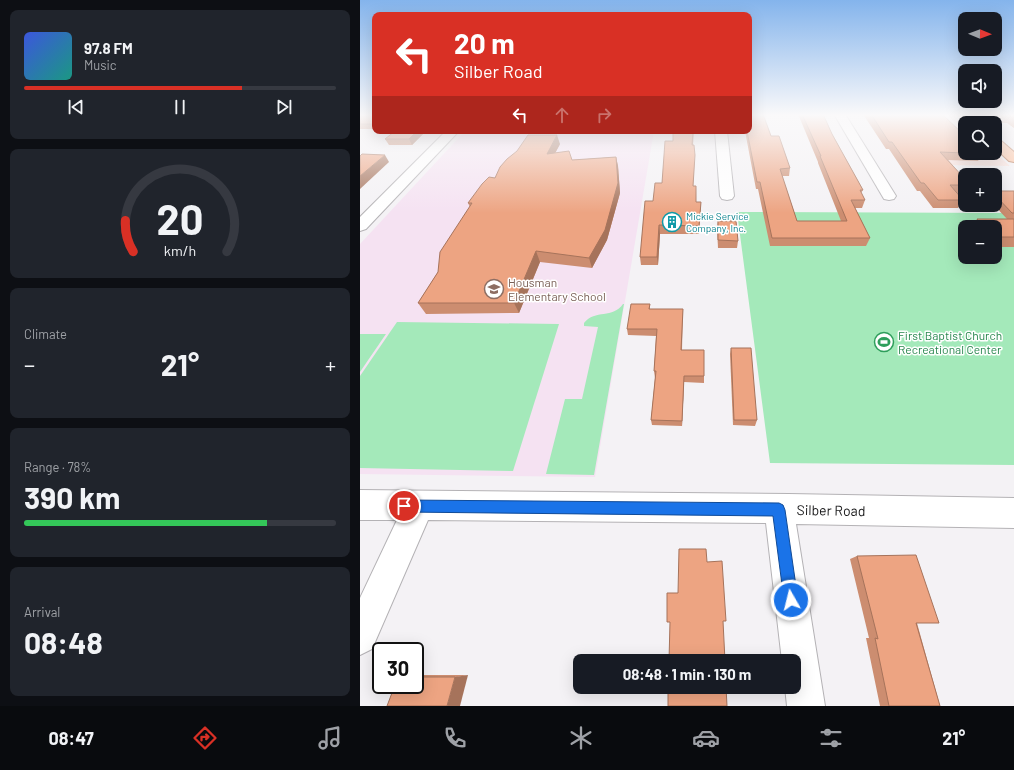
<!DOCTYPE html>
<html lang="en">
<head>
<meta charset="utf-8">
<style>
  body { margin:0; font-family:Barlow,sans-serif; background:#20242c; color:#f1f3f6; height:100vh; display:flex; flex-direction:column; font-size:15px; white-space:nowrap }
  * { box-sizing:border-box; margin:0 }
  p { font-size:13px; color:#9ea1a6 }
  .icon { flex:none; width:22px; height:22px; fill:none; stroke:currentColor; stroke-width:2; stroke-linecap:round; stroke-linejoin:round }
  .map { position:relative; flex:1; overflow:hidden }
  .sheet { display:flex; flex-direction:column; gap:10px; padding:10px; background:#0d0f14; width:360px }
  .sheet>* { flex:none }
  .banner { position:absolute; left:12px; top:12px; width:380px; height:122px; border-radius:8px; box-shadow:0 4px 16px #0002; background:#d93025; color:#fff; overflow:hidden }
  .needle { width:26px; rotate:91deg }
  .tools { position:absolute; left:598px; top:12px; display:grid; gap:8px }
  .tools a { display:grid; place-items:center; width:44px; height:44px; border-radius:8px; background:#171b24; box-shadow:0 4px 16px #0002; font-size:20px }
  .speed { position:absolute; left:12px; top:642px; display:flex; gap:8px; font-size:20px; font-weight:700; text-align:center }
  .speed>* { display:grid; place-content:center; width:52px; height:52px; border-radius:50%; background:#171b24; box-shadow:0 4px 16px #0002; line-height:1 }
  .speed .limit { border:2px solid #111; border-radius:6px; background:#fff; color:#111 }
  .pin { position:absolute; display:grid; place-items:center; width:34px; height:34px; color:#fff; margin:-17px; border:2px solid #fff; border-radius:50%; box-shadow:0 1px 4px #0007 }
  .me { position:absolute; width:44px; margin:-22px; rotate:352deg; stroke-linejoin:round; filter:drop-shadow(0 0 3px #0008) }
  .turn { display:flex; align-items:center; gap:14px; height:84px; padding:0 16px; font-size:18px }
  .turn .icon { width:52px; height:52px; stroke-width:2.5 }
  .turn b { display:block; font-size:28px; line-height:34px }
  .lanes { display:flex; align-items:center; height:38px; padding:0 16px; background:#0003; justify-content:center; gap:20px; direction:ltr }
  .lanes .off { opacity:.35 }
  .big { font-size:30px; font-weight:700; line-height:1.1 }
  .sheet .tile { flex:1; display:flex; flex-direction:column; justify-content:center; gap:6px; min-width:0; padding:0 14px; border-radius:8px; background:#20242c }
  .sheet .dial { align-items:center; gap:0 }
  .dial svg { height:104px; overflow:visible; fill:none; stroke:#363941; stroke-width:7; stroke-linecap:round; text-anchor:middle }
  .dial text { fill:#f1f3f6; stroke:none }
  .song { display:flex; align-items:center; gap:12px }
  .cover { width:48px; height:48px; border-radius:6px; background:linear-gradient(135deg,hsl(230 70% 55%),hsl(170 70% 35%)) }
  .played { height:4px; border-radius:2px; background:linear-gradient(90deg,#d93025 70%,#363941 70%) }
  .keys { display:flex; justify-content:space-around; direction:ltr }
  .heat { display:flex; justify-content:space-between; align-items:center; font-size:22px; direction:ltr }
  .charge { height:6px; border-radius:3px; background:linear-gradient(90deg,#34c759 78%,#363941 0) }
  .trip { position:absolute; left:213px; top:654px; width:228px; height:40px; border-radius:8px; background:#171b24; box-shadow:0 4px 16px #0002; font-weight:700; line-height:40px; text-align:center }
  .tab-bar { display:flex; height:64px; justify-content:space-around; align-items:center; background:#090b0e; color:#9ea1a6 }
  .tab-bar .icon { width:28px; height:28px }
  .tab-bar .on { color:#d93025 }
  .tab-bar b { font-size:18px; color:#f1f3f6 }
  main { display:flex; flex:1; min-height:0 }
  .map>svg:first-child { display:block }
</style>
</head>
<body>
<main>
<section class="sheet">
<div class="tile">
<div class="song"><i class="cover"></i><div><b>97.8 FM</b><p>Music</p></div></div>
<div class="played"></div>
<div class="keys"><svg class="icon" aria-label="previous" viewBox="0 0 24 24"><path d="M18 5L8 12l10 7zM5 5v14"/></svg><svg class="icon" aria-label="pause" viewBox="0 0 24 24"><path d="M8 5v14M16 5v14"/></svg><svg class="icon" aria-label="next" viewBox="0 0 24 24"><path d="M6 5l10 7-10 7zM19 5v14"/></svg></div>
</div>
<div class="tile dial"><svg viewBox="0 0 100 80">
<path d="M14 69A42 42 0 1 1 86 69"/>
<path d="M14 69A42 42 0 0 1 8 45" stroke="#d93025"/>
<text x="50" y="56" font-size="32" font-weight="700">20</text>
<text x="50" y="72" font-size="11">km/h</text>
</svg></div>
<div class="tile"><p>Climate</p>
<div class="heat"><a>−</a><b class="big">21°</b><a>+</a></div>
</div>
<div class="tile"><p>Range · 78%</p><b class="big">390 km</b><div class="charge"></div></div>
<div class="tile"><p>Arrival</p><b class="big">08:48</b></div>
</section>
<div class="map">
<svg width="654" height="706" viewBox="0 0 654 706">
  <rect width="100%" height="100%" fill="#f4f2f5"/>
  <polygon fill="#fce2dc" points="540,114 592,114 605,126 605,153 635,152 650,166 584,165"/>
  <polygon fill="#f5e2f2" points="105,131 294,131 235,477 0,474 0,372 26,334 0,334 0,244"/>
  <g fill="#a4e9ba" fill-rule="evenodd">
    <path d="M377,212L654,213V465L410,463ZM605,227H635V257H605Z"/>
    <path d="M263,304H264L234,475L186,474L205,399H222L238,327L224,326V323C235,309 253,319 263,304Z"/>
    <polygon points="37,322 199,324 153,471 0,468 0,376"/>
    <polygon points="0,334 26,334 0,372"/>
  </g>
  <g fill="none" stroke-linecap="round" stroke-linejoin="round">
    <defs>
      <g id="minor">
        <polygon points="474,114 485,114 536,196 534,199 529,200 524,199"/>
        <polygon points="86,131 99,131 6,229 0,231 0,217"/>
        <polygon points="355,131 367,131 374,196 372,199 367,200 362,199 360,196"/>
        <polygon points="0,490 429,494 654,498 654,528 436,524 465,706 427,706 425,687 434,687 434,661 422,661 406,523 68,520 12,649 0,655 0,598 37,520 0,520"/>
      </g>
      <g id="major">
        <polygon points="598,114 610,114 619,123 606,123"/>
        <polygon points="635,138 639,139 654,152 654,162 649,161 635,148"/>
      </g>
    </defs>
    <use href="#minor" stroke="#b4b2b5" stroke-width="2"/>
    <use href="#major" stroke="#ad6840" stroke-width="2"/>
    <use href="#minor" fill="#fff" fill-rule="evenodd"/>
    <use href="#major" fill="#febe99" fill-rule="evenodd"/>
  </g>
  <g fill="#cc8d70">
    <rect x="0" y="114" width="15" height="15"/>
    <polygon points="389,114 404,114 403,115 411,136 430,168 429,176 422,176 437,221 481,221 458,163 458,162 438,114 463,114 472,134 503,190 501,193 505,200 502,208 495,208 510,238 506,246 410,246 398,189 396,189 385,131 389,131"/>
    <polygon points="503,114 582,114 623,153 618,161 588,160 605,179 605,193 597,193 603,200 598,208 573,208 560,191 557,191 529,149 526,149"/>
    <polygon points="631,114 654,114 654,128 647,123 642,123"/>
    <polygon points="66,131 52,145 29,145 25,139"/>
    <polygon points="313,131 334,131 333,145 334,163 333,186 336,202 341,202 339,234 300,234 298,265 281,265 280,257 293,201 302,183 313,141"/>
    <polygon points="200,144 195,153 212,160 256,157 258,166 260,193 247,240 232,268 180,262 159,313 66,314 58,303 78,272 110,207 108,203 135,178"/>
    <polygon points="635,191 654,191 654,219 647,219 634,205 635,205"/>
    <polygon points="617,219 654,219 654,247 635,247 635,227 612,227"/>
    <polygon points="358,221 378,241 377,248 358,248 357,228"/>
    <polygon points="290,304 290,309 323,309 322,350 344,376 344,383 324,382 322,426 292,425 291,420 295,378 294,371 296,336 268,335 267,329"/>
    <polygon points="371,348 397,420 395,426 373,425 370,354"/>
    <polygon points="497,556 579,623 557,623 580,706 520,706 506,638 509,638 490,559"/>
    <polygon points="55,675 108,675 55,685"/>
  </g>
  <g fill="#a6735b">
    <polygon points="57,131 66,131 52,145 49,139"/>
    <polygon points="197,135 200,144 190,163 187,154"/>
    <polygon points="25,155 29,162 0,189 0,176"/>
    <polygon points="256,157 258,166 260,193 247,240 232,268 229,258"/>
    <polygon points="299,225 300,234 298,265 297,257"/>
    <polygon points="176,251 180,262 159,313 154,303"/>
    <polygon points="324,376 324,382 322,426 322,421"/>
    <polygon points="108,675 100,706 87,706 95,677"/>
  </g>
  <g fill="#eda482" stroke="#a6735b">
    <rect x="0" y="114" width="15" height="10"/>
    <polygon points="389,114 403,114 411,136 419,136 430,168 420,169 437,221 487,221 460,156 461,156 442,114 463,114 472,134 503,190 500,190 505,200 491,200 510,238 412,238 400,182 397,182 387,131 389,131"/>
    <polygon points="511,114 582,114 605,136 605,153 580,152 605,179 605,185 590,185 603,200 578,200 564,183 561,183 532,142 529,142"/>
    <polygon points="35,131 57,131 49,139 25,139"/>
    <polygon points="313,131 333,131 332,145 334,145 335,155 333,186 336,186 336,202 341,202 339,226 299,225 297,257 280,257 285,201 293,201 295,183 302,183 305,141 313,141"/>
    <polygon points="168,135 197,135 187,154 209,151 212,160 256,157 258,183 245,230 229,258 176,251 154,303 58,303 78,272 80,252 112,203 108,203 122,184 129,177 135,178 140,167 147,159 157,151"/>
    <polygon points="2,154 25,155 0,176 0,156"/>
    <polygon points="635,191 654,191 654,213 652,213 635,195"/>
    <polygon points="617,219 654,219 654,237 635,237 635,227 624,227"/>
    <polygon points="358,221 376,221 378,241 358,240"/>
    <polygon points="271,304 290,304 289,309 323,309 321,350 344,350 344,376 324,376 322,421 291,420 296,371 294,371 297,329 267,329"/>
    <polygon points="371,348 391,348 397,420 374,420"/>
    <polygon points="319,549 346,549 347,562 362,561 366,621 363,621 365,661 309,661 310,622 307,622 307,593 318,593"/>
    <polygon points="556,555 579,623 556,623 580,706 529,706 515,638 518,639 497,556"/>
    <polygon points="55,677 95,677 87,706 27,706 35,685 55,685"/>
    <polygon points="308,687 366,687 367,706 308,706"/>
  </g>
  <linearGradient id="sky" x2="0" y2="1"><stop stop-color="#84b4ec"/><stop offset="0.54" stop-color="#faf9fa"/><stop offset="1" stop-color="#faf9fa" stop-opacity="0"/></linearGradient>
  <rect width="654" height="213" fill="url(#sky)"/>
  <polygon fill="#1a73e8" stroke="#114b97" points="44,500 419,503 423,505 425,510 438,600 436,605 431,607 426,605 424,600 413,516 44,512 40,510 38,506 40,501"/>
  <defs>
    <symbol id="building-ring" viewBox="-11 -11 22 22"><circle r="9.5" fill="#fff" stroke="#0f9aa8" stroke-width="1.5"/><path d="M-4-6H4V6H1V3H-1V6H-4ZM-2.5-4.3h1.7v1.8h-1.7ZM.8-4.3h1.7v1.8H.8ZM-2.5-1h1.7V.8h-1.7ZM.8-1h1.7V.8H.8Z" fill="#0f9aa8"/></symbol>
    <symbol id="school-ring" viewBox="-11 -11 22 22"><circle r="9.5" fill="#fff" stroke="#8d6e63" stroke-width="1.5"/><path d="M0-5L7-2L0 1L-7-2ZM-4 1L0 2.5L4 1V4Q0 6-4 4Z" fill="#8d6e63"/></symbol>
    <symbol id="stadium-ring" viewBox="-11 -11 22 22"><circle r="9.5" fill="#fff" stroke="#2e9e5b" stroke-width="1.5"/><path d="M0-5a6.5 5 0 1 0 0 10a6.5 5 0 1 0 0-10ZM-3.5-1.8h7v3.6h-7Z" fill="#2e9e5b"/></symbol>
  </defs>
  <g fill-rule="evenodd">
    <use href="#building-ring" x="301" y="211" width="22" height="22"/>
    <use href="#school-ring" x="123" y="278" width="22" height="22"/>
    <use href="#stadium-ring" x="513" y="331" width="22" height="22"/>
  </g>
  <g text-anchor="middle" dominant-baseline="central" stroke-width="3" stroke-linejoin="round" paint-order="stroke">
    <g font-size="10" fill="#0d838f" stroke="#fff" text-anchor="start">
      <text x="326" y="216">Mickie Service<tspan x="326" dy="12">Company, Inc.</tspan></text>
    </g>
    <g font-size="12" fill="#785e54" stroke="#fff" text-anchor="start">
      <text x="148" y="282">Housman<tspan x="148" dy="14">Elementary School</tspan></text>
    </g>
    <g font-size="12" fill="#27864d" stroke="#fff" text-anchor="start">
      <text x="538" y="335">First Baptist Church<tspan x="538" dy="14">Recreational Center</tspan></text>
    </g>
    <g font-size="14" fill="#19191a" stroke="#fff">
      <text transform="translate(471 510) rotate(1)">Silber Road</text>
    </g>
  </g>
</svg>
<div class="tools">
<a><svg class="needle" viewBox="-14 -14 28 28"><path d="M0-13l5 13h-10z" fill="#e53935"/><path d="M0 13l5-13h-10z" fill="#9ea1a6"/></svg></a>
<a><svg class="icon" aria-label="sound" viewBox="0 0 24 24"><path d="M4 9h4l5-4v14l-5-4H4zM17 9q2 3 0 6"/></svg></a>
<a><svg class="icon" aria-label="search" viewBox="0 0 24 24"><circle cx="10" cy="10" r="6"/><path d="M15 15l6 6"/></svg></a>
<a>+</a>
<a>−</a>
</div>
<div class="speed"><div class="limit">30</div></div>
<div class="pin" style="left:44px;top:506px;background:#d93025"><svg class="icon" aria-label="arrive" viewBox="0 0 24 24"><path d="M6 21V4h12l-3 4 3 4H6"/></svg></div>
<svg class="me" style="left:431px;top:600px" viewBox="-20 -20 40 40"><circle r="17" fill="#1a73e8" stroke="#fff" stroke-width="3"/><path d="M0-11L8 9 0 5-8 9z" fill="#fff"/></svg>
<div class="trip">08:48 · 1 min · 130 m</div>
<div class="banner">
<div class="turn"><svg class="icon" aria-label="left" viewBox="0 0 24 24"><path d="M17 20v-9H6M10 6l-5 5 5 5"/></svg><div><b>20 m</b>Silber Road</div></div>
<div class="lanes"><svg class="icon" aria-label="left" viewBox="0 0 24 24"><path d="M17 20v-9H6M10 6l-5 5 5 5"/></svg><svg class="icon off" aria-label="ahead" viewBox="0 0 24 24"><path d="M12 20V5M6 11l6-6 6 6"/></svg><svg class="icon off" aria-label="right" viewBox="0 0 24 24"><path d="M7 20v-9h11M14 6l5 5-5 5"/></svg></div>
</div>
</div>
</main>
<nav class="tab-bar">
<b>08:47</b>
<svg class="icon on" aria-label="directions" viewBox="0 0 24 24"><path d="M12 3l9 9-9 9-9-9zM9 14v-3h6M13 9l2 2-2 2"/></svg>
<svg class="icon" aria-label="music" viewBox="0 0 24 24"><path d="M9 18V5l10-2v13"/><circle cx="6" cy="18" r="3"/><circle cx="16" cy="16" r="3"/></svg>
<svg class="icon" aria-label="phone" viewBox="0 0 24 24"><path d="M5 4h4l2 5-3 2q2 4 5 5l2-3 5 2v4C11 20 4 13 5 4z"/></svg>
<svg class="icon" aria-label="climate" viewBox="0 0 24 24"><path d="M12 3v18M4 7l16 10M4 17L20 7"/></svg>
<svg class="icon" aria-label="car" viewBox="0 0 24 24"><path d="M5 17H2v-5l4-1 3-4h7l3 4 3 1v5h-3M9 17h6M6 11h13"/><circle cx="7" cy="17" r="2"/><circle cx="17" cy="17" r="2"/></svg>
<svg class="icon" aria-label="filters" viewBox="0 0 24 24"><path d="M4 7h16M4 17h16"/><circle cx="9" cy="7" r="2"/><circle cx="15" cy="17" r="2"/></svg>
<b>21°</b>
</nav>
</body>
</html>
